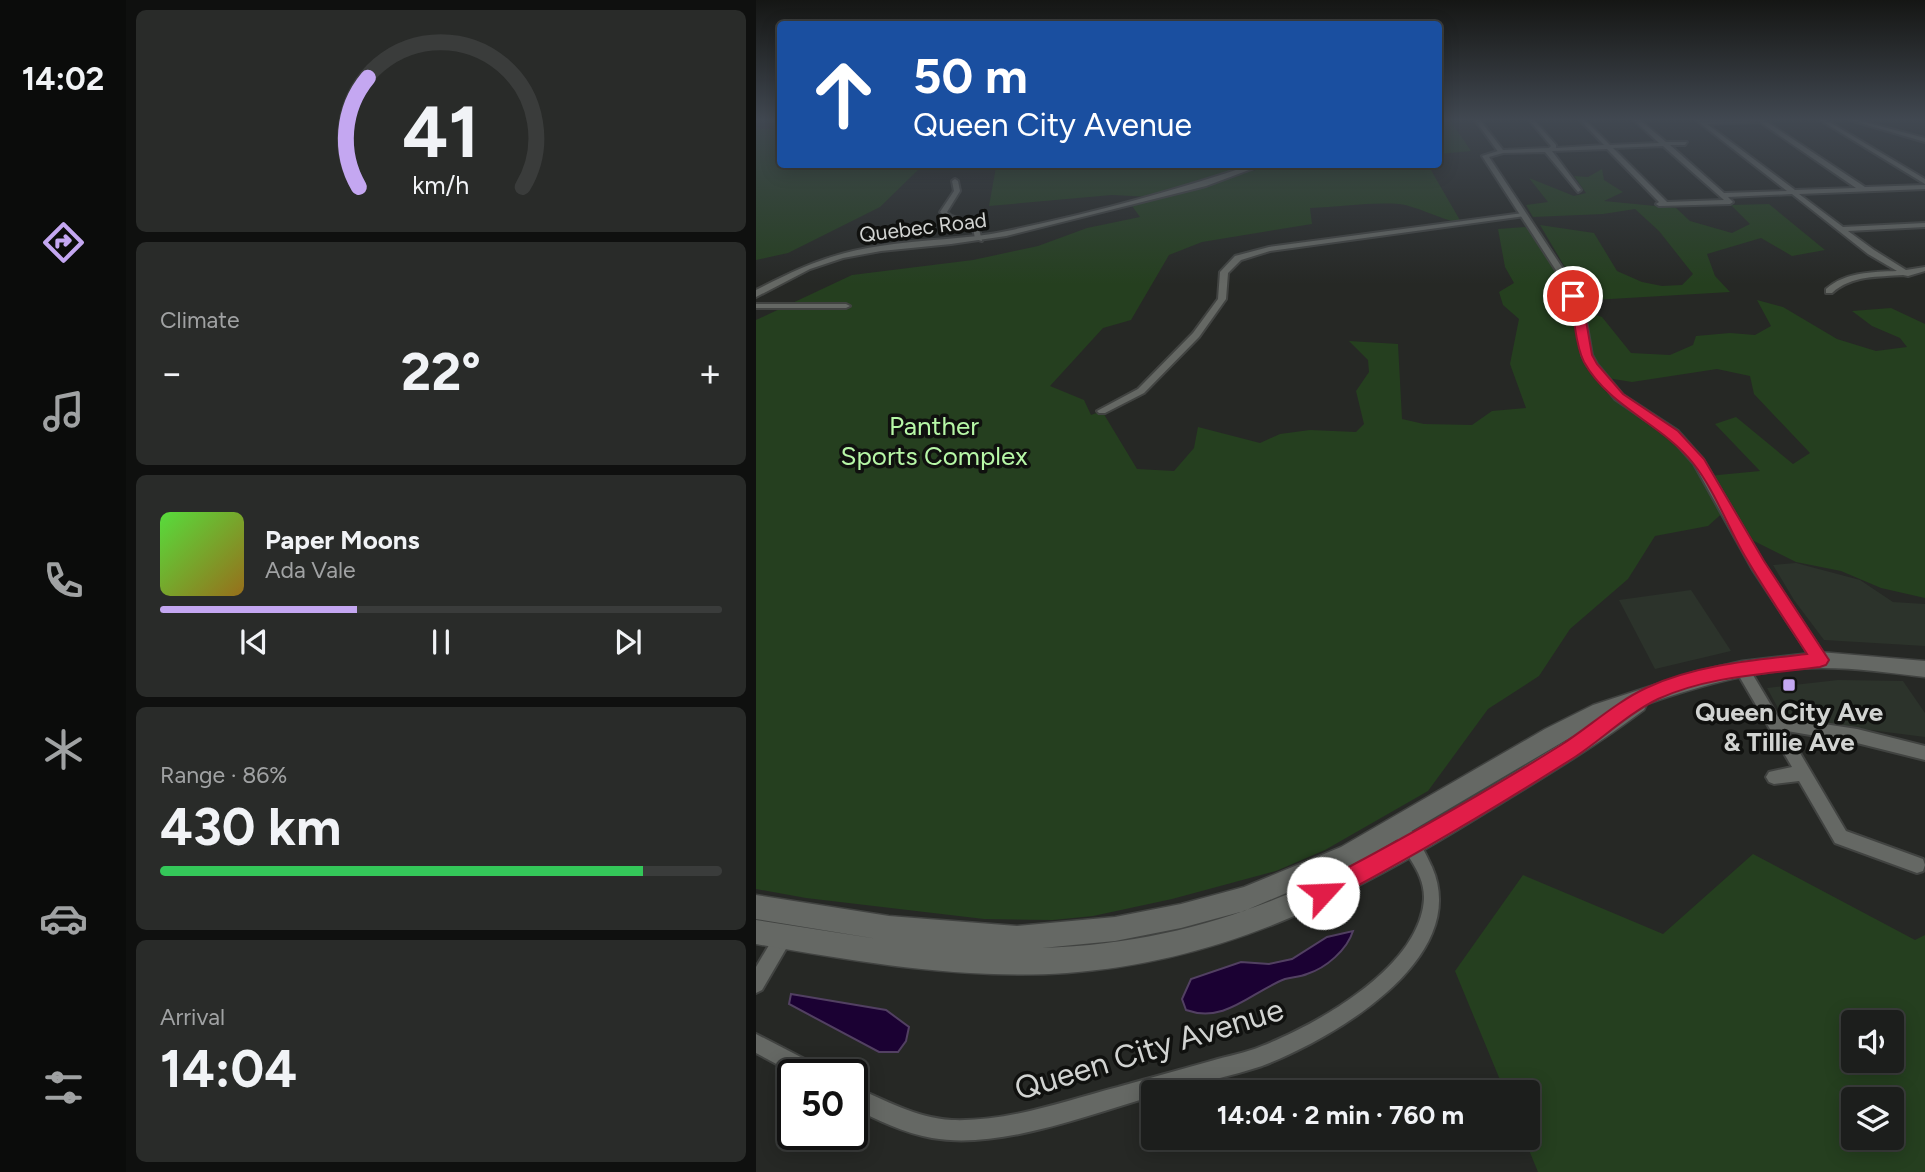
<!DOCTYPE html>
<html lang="en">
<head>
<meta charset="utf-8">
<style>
  body { margin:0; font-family:Figtree,sans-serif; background:#292b29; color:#f1f3f6; height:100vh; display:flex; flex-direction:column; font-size:26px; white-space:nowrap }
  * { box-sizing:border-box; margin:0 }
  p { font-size:23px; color:#a0a2a3 }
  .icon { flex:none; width:38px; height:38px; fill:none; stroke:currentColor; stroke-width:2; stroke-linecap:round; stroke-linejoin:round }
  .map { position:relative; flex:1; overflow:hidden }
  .drawer { display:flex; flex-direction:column; gap:10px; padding:10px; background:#0f100f; width:630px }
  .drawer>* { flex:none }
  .hud { position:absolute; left:21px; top:21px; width:665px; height:147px; border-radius:7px; box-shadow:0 4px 18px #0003,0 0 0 2px #3a3c3b; background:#1a4fa0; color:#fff; overflow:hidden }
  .fabs { position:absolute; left:1085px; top:1010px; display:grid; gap:14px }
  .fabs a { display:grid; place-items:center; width:63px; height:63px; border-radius:7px; background:#1c1e1c; box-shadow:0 4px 18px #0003,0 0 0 2px #3a3c3b; font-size:35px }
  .speed { position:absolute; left:21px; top:1059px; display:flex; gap:14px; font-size:35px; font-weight:700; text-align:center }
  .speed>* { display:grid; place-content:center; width:91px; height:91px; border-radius:50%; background:#1c1e1c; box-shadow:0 4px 18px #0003,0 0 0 2px #3a3c3b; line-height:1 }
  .speed .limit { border:4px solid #111; border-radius:10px; background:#fff; color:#111 }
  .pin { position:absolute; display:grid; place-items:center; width:60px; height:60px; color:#fff; margin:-30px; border:4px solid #fff; border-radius:50%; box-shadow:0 2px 7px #0007 }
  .me { position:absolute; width:77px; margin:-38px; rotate:65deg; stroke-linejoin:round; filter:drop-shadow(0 0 5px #0008) }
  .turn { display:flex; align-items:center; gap:24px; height:147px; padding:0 21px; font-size:32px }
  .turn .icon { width:91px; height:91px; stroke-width:2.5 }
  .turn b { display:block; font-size:49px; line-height:60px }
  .big { font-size:52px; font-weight:700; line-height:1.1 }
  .drawer .widget { flex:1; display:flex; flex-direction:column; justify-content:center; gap:10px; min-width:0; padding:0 24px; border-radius:10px; background:#292b29 }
  .drawer .dial { align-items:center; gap:0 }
  .dial svg { height:182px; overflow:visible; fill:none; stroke:#3a3c3b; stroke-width:7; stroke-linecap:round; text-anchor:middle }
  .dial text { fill:#f1f3f6; stroke:none }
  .song { display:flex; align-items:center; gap:21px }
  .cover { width:84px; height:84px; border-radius:10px; background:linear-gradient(135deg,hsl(110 70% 55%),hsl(40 70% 35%)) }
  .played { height:7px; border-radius:4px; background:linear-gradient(90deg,#c4a7f1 35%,#3a3c3b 35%) }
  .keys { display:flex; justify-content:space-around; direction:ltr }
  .heat { display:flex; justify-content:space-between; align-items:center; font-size:38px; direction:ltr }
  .charge { height:10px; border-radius:5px; background:linear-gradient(90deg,#34c759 86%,#3a3c3b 0) }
  .trip { position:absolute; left:385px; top:1080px; width:399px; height:70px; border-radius:7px; background:#1c1e1c; box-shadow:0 4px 18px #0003,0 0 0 2px #3a3c3b; font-weight:700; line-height:70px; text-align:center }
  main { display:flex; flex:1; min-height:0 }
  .dock { display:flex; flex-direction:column; width:126px; justify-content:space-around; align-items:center; background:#0b0c0b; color:#a0a2a3 }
  .dock .icon { width:49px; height:49px }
  .dock .current { color:#c4a7f1 }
  .dock b { font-size:32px; color:#f1f3f6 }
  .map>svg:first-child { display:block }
</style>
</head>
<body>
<main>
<nav class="dock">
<b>14:02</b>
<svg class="icon current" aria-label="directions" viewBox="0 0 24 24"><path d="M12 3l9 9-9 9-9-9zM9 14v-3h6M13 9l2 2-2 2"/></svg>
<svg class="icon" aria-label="music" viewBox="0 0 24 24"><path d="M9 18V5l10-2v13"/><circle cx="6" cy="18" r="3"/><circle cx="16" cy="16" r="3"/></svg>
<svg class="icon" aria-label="phone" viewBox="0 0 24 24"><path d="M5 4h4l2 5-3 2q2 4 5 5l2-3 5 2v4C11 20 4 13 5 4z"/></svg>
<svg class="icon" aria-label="climate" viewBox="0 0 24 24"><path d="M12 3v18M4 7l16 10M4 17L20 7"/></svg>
<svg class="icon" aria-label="car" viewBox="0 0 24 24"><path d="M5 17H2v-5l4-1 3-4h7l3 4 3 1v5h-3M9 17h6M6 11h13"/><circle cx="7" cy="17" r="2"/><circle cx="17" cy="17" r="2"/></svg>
<svg class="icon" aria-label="filters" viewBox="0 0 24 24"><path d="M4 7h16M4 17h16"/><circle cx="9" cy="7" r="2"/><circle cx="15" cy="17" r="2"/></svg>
</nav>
<section class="drawer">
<div class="widget dial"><svg viewBox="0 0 100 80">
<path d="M14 69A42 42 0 1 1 86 69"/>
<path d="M14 69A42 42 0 0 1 18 21" stroke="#c4a7f1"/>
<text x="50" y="56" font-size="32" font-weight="700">41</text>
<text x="50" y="72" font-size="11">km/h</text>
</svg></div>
<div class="widget"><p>Climate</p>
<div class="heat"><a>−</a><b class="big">22°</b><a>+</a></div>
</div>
<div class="widget">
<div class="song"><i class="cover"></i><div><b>Paper Moons</b><p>Ada Vale</p></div></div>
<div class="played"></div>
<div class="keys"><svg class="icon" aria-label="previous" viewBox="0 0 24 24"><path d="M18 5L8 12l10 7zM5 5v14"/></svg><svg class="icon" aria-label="pause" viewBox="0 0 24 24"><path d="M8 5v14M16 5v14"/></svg><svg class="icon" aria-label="next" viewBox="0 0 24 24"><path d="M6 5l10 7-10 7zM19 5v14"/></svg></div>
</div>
<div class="widget"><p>Range · 86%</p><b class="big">430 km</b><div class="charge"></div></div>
<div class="widget"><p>Arrival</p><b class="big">14:04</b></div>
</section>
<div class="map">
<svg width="1169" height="1172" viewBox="0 0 1169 1172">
  <rect width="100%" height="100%" fill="#262825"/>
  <g fill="#2c332b">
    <polygon points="1040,563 1104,580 1137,602 1169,604 1169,646 1068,640 1038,600 1017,565"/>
    <polygon points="935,590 975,651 899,669 863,600"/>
    <polygon points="1082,680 1147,681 1169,713 1169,737 1028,719 1011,688"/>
  </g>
  <g fill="#253f1f" fill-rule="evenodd">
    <polygon points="683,120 694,120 715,151 683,154"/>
    <path d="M0,128L24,130V164H496L497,171L516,164L672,165L705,222C691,223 662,206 643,204C614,202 583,207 554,208L556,224L446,242L413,255L375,320L347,328L294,386L328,400L335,415L346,411L381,469L418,471L438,448L442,427L504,443L524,434L554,430L600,432L608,424L600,391L613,372L612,360L593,341L642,344L646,419L668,424L716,425L736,411L770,408L754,364L763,319L747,305L743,292L758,283L749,267L742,229L769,227L777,230L809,278L823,309L846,317L875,353L914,355L937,345L940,336L974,333L999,335L1015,326L1001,300L1027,307L1081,339L1120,351L1151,347L1144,338L1116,326L1096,311L1135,308L1169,324V598L1125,588L1085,571L1040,562L986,535L971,509L952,526L899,536L872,579L814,629L783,676L732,709L672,791L569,850L520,871L416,899L337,916L297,920L228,919L50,898L0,889V320L96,275L217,260L282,246L331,228L384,217L374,203L395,197L356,195L233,206L240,167L164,168L124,207L32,253L0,260ZM961,369L994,376L998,394L1054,453L1037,464L980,417L959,424L1004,471L952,476L918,434L853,387L845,377L876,382Z"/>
    <polygon points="846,169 848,180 867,192 848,201 920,208 934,221 976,233 994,224 975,205 1013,204 1069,250 1036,256 1005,238 951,254 959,276 974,292 837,300 823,291 784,225 838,233 861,271 886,282 906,286 926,285 937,274 903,231 879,209 847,214 777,217 770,205 792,202 773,178 818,196 830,193 818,176 832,177"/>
    <path d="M997,854L1159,940L1169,935V1172H782L768,1138H772V1092H749L699,971L767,875L907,934ZM1097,1022H1136V1060H1097ZM1097,1099H1136V1138H1097Z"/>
  </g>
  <g fill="#1b0133" stroke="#524062" stroke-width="2">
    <path d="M597,931C591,950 570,968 551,974C544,977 536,977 529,979C495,992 469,1024 430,1010L426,999L435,979L485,962L513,964L536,959L571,937Z"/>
    <polygon points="35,994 130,1010 153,1027 150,1041 142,1052 123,1052 33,1004"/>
  </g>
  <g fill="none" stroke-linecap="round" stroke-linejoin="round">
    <defs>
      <g id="minor">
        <path d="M719,120H724L747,150L793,148L795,146L773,120H778L800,145V148L848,145L824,120H829L854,145L903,143L878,120H884L910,142H931L929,145H914L968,193L1031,191L940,120H1008L1109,187L1169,185V189L1043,194L1087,227L1169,223V227L1092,231L1118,250L1150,270L1169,267V271L1152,276L1147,275C1123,277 1095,275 1076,293H1070V289C1089,272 1116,272 1141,271L1112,254L1036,194L972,197L977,202L974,204L903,206L900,204L903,202L851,149L796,151L825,190L822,192L789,152L743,153ZM1004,122L1100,188L1039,190L951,124ZM907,146L968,200L911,202L857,148Z"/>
        <polygon points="1064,120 1070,120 1169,179 1169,184"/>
        <polygon points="1094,120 1101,120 1169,138 1169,142"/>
        <polygon points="199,179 202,181 204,191 191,212 195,216 222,225 226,241 219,239 217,227 191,218 184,212 198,191 196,181"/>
        <polygon points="767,213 769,214 769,216 514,251 485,260 472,273 470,299 443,337 388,393 349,413 343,413 341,411 382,389 437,333 462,299 464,272 479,256 513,247"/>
        <polygon points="0,304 90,304 94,306 90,308 0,308"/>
        <polygon points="986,663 991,665 1022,717 1101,729 1169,746 1169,760 1101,743 1031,731 1090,831 1167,859 1169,865 1167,871 1161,873 1079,843 1043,781 1018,784 1013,782 1010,777 1013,772 1036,767 979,669 981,665"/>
        <path d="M643,819C656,825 670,854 676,867C716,959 576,1039 506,1066C491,1071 475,1075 460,1079C439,1085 419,1092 397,1092V1096C332,1115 243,1150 176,1138C148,1133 121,1120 96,1107V1086C130,1100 159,1118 196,1120C253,1122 308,1101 362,1087C393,1078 424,1070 455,1061C471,1056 490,1053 506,1046C562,1024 664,967 668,899C669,870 645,851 635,827L637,821Z"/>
        <polygon points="28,927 34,930 37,936 34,942 6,990 0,993 0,967 22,930"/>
        <polygon points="0,1034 64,1067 66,1074 39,1074 0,1053"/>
      </g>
      <g id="tertiary">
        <polygon points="745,150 747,153 733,157 813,278 828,309 836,355 841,364 867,395 922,431 947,459 1007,562 1069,656 1072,660 1069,664 1064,666 1059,664 997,570 938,464 914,437 859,399 831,365 826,355 818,309 805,278 726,156"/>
        <path d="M498,164H509L450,186L250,236L195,244L125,251L87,258L54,269L0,297V290C43,268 75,253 124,246C166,239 209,240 251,231C332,214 419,191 498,164Z"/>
      </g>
      <path id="secondary" d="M1064,652L1169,661V677C1135,673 1101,668 1066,668C1006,668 947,685 891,704L888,710C837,748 782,781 728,814C595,896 471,961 311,973C207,980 102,962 0,944V920L122,939L0,919V895L133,916L261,926L359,917L425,904L488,887L585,847L789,729L837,705L938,672L986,661ZM827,730C786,756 745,780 704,805C566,886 449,943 286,948L359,941L425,928L488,911L601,863Z"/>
    </defs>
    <use href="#minor" stroke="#414341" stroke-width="4"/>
    <use href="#tertiary" stroke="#414341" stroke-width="4"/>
    <use href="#secondary" stroke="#414341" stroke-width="3"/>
    <use href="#minor" fill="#656864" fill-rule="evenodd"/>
    <use href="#tertiary" fill="#656864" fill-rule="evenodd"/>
    <use href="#secondary" fill="#656864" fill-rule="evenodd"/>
  </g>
  <linearGradient id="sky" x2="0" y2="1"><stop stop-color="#151614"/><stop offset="0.42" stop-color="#414851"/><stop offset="1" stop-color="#414851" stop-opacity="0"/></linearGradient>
  <rect width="1169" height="284" fill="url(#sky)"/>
  <path fill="#e11d48" stroke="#92132f" stroke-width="2" d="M817,293L822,296L828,309L836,355L841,364L867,394L922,431L948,459L1008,561L1073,660L1070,665L1064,667C1011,674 952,676 902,699C873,713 846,739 819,757C739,808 658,856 575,900L567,904L559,900L556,893L559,885C643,841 725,795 805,745C833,727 860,702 890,688C939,665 998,660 1051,654C1029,620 1006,586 986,551C970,522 957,488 937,463C906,424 853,407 828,362C818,343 820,317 812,296Z"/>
  <rect fill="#c4a7f1" stroke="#10110f" stroke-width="2.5" x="1026" y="678" width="14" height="14" rx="3.5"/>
  <g text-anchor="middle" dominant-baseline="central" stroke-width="7" stroke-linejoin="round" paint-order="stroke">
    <g font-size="21" fill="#d1d3d1" stroke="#10110f">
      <text transform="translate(167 227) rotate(-7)">Quebec Road</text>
    </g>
    <g font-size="26" fill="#b7f7a7" stroke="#10110f">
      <text x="178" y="426">Panther<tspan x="178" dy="30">Sports Complex</tspan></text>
    </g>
    <g font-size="26" font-weight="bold" fill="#d1d3d1" stroke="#10110f">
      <text x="1033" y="712">Queen City Ave<tspan x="1033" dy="30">&amp; Tillie Ave</tspan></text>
    </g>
    <g font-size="32" fill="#d1d3d1" stroke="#10110f">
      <text transform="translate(393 1049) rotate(-17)">Queen City Avenue</text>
    </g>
  </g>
</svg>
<div class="fabs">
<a><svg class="icon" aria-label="sound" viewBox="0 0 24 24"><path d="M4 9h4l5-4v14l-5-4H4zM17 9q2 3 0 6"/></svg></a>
<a><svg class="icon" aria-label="layers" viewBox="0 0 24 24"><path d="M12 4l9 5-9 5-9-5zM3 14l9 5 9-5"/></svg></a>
</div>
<div class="speed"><div class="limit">50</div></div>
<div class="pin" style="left:817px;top:296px;background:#d93025"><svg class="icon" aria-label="arrive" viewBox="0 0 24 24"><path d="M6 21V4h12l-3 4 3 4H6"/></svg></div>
<svg class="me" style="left:567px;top:893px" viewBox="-20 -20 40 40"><circle r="19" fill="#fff"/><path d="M0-13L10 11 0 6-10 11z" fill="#e11d48"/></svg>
<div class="trip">14:04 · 2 min · 760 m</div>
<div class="hud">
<div class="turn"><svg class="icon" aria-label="ahead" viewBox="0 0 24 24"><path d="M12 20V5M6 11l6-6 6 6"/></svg><div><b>50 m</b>Queen City Avenue</div></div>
</div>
</div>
</main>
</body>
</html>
